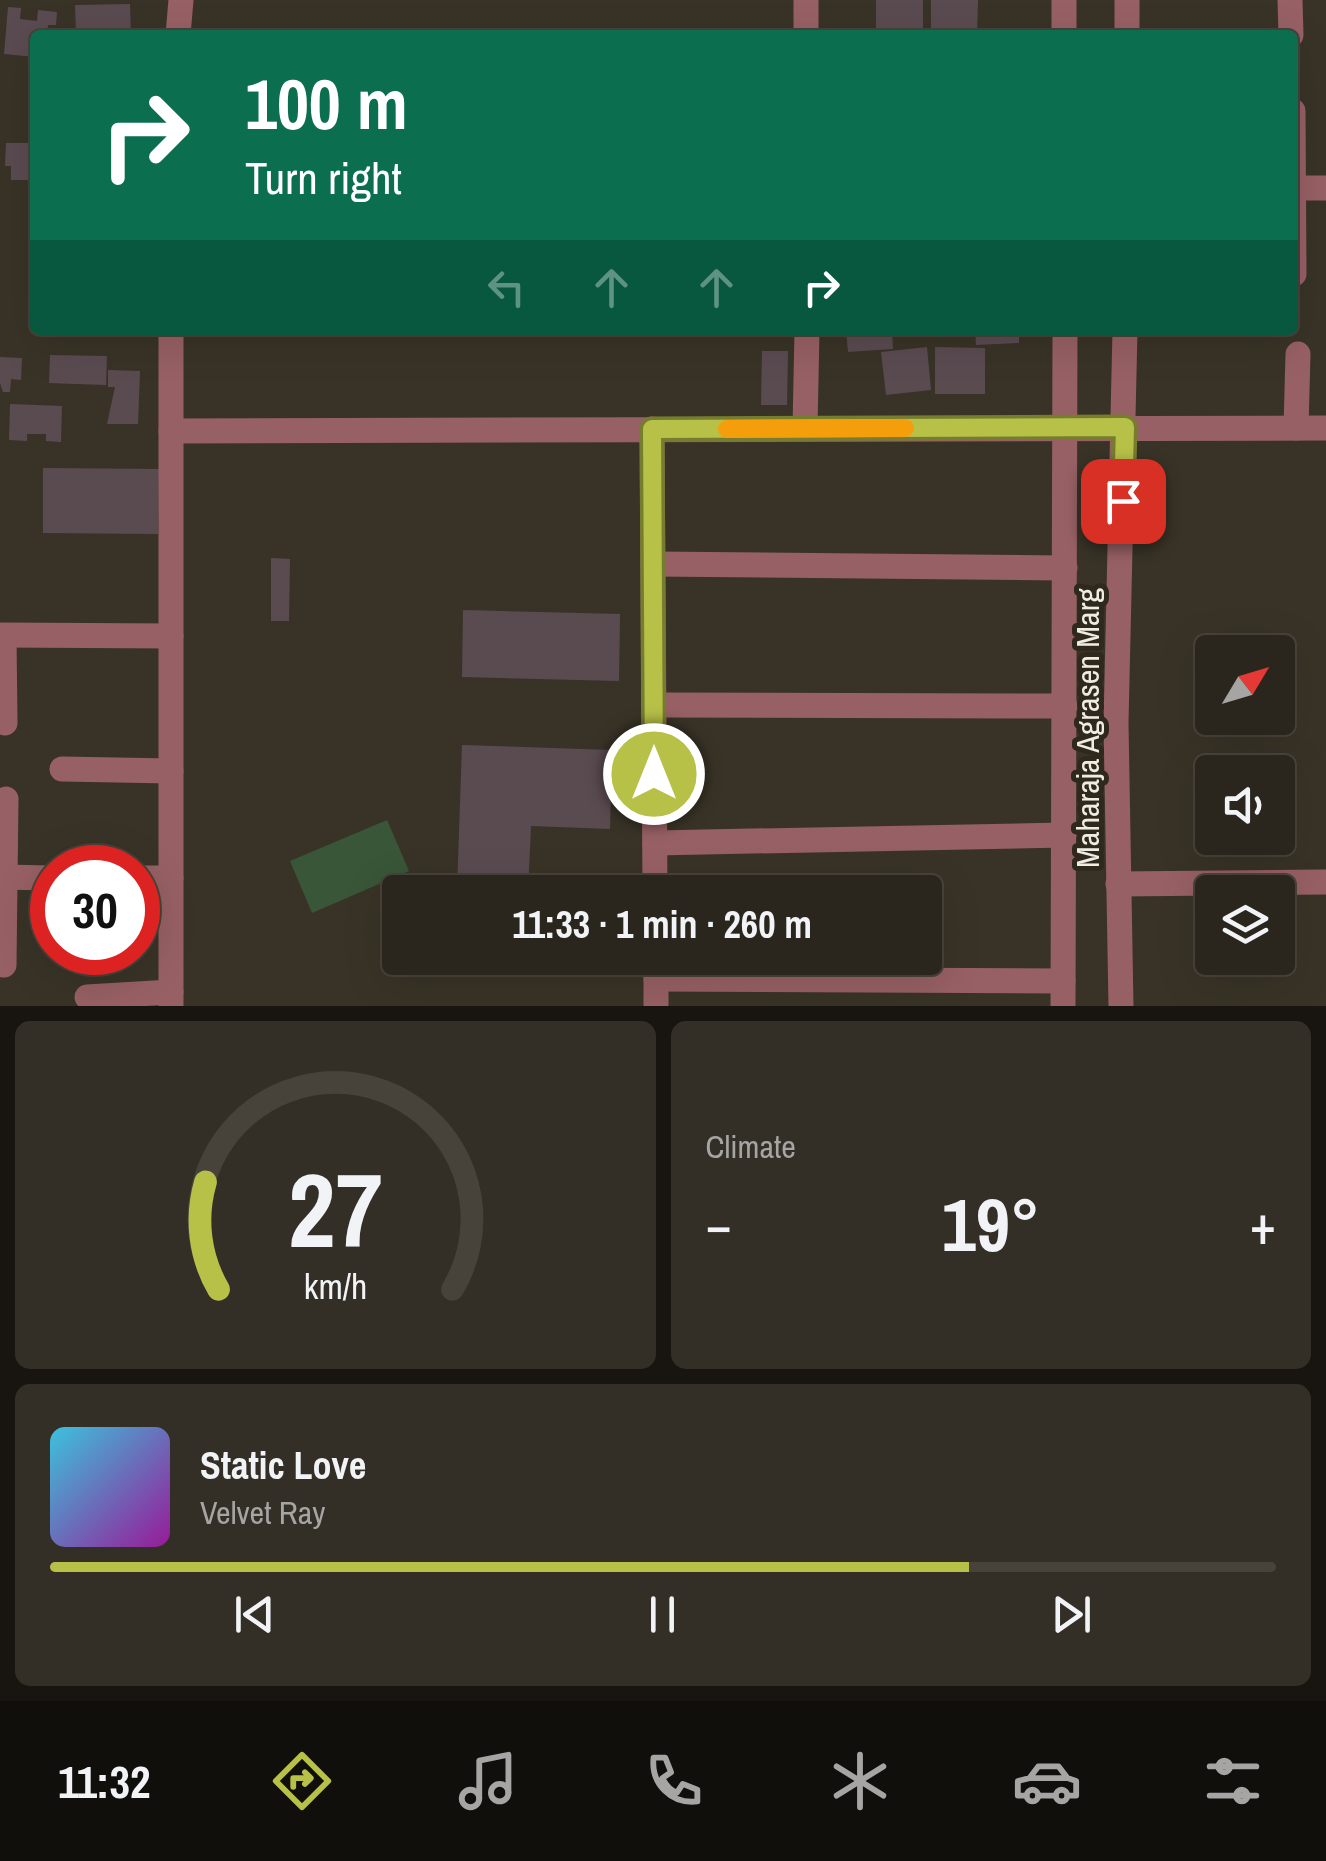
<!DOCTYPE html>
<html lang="en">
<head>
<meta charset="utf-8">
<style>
  body { margin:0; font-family:"Archivo Narrow",sans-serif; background:#332e26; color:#f1f3f6; height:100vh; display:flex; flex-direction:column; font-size:38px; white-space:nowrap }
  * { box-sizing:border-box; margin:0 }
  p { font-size:32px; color:#a6a5a4 }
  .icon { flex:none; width:55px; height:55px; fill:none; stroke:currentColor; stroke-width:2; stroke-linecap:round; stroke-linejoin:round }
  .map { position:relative; height:1006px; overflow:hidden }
  .drawer { display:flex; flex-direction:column; gap:15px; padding:15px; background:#181510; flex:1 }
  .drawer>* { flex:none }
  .top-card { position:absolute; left:30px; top:30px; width:1268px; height:305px; border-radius:10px; box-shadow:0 10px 40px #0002,0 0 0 2px #47433b; background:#0b6e4f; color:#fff; overflow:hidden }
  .needle { width:65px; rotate:52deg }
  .controls { position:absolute; left:1195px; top:635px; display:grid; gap:20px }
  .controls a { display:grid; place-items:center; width:100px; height:100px; border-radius:10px; background:#2b261d; box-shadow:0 10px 40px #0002,0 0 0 2px #47433b; font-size:50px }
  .speed { position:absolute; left:30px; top:845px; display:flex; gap:20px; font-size:50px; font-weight:700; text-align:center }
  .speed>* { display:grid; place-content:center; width:130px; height:130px; border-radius:50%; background:#2b261d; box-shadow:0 10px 40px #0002,0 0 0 2px #47433b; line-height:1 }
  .speed .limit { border:15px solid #d22; background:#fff; color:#111 }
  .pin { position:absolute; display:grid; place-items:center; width:85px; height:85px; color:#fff; margin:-42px; border-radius:20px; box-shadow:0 5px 15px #0006 }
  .me { position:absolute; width:110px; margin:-55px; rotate:0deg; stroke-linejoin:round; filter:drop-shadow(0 0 8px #0008) }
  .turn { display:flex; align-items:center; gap:35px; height:210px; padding:0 50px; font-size:45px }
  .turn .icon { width:130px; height:130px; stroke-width:2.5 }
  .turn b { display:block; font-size:70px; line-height:85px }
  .lanes { display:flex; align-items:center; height:95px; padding:0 50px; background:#0003; justify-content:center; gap:50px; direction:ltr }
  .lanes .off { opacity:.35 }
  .big { font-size:75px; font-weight:700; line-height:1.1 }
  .drawer .tile { flex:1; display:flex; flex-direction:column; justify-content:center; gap:15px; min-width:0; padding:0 35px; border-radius:15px; background:#332e26 }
  .drawer .dial { align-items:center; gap:0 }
  .dial svg { height:260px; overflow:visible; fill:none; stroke:#47433b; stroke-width:7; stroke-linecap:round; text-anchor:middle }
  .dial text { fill:#f1f3f6; stroke:none }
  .song { display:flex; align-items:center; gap:30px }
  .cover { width:120px; height:120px; border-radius:15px; background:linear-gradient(135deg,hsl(190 70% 55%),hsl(300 70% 35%)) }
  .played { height:10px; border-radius:5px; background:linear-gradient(90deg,#b7c148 75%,#47433b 75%) }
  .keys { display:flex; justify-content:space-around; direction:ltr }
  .heat { display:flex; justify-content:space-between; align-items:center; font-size:55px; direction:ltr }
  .drawer .tiles { flex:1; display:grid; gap:15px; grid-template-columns:1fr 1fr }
  .tile:last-child { grid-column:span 2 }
  .trip { position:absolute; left:382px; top:875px; width:560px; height:100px; border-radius:10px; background:#2b261d; box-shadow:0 10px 40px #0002,0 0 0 2px #47433b; font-weight:700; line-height:100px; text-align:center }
  .menu { display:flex; height:160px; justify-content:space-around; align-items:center; background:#110f0c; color:#a6a5a4 }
  .menu .icon { width:70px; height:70px }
  .menu .on { color:#b7c148 }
  .menu b { font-size:45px; color:#f1f3f6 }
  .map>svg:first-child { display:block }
</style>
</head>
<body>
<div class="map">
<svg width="1326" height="1006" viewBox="0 0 1326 1006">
  <rect width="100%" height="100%" fill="#393327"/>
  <polygon fill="#395638" points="387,820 409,871 312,913 290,861"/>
  <g fill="#5a4b51">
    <rect x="876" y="0" width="47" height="35"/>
    <polygon points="931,0 978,0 977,35 931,34"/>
    <polygon points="130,4 131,35 76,35 75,5"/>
    <polygon points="8,7 21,8 20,19 37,21 38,10 57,12 56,25 48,25 47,35 35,35 35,57 4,54"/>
    <polygon points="6,143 35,143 30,180 11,180 11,166 5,166"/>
    <polygon points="846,330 892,330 893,349 848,352"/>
    <polygon points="975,330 1019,330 1019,343 976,345"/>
    <polygon points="927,347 931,390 886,395 881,352"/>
    <polygon points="935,347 985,348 985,394 935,394"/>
    <polygon points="762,351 788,351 787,405 761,405"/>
    <polygon points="50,355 107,356 106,385 49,383"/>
    <polygon points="0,357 22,358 21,380 11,379 10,392 3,392 0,383"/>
    <polygon points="108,370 140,371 138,424 107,424 115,387 108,387"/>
    <polygon points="10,404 62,406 61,442 46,441 46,434 27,434 27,441 9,440"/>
    <polygon points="43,468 159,469 158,534 43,533"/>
    <polygon points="271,558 290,559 289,621 271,621"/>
    <polygon points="463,610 620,614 619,681 462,677"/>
    <polygon points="462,745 612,750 610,829 531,826 528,892 457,891"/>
  </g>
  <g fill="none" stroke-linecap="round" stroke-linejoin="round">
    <g stroke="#976064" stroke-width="25">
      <polyline points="806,0 806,35"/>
      <polyline points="1064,0 1064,35"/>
      <polyline points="1290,0 1291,35"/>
      <polyline points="178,35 181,0"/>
      <polyline points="1127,35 1127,0"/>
      <polyline points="1293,111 1294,274"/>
      <polyline points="1292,188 1326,188"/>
      <polyline points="171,330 171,1006"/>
      <polyline points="807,330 805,428 809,428"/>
      <polyline points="1296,428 1298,354"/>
      <polyline points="652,429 655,892"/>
      <polyline points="171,431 1326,428"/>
      <polyline points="653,564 1065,568"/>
      <polyline points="0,635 171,636"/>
      <polyline points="4,636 5,723"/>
      <polyline points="654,705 1065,706"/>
      <polyline points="62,769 171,771"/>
      <polyline points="655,843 1064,835"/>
      <polyline points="0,877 52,878"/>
      <polyline points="138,878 171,878"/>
      <polyline points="1118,884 1326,882"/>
      <polyline points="656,958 656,1006"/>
      <polyline points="4,965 6,799"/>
      <polyline points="656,979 1063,981"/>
      <polyline points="87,997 171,992"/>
      <polyline points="1063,1006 1065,330"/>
      <polyline points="1121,1006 1116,723 1125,330"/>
    </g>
  </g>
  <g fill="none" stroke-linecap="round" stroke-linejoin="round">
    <defs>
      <polyline id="route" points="654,774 652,429 1125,427 1123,501"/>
    </defs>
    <use href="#route" stroke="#777d2f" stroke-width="25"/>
    <use href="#route" stroke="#b7c148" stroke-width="18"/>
    <polyline stroke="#f59e0b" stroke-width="18" points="727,429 905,428"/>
  </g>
  <g text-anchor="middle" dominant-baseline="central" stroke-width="10" stroke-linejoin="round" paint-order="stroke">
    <g font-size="32" fill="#efece4" stroke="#2f291d">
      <text transform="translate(1087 728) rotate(-90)">Maharaja Agrasen Marg</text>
    </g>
  </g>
</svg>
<div class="controls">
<a><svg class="needle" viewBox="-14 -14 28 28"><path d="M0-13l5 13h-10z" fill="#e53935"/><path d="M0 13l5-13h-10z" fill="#a6a5a4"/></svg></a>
<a><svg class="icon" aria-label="sound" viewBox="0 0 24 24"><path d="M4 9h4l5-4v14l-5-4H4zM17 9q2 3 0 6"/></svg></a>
<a><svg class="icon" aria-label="layers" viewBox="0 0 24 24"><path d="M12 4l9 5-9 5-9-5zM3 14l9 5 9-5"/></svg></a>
</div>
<div class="speed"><div class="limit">30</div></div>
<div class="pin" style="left:1123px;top:501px;background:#d93025"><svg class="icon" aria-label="arrive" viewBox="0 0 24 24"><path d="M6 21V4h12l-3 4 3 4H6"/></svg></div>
<svg class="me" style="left:654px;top:774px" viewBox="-20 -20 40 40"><circle r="17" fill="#b7c148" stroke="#fff" stroke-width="3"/><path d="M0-11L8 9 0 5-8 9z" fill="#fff"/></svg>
<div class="trip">11:33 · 1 min · 260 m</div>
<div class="top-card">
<div class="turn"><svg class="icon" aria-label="right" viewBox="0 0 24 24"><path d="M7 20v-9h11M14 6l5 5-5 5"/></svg><div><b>100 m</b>Turn right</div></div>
<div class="lanes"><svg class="icon off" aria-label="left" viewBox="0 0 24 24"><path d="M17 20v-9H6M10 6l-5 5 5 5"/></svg><svg class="icon off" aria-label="ahead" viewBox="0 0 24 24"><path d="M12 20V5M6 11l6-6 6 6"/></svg><svg class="icon off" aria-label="ahead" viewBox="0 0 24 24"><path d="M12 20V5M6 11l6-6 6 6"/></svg><svg class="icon" aria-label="right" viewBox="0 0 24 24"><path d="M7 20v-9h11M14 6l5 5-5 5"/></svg></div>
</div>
</div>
<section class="drawer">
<div class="tiles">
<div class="tile dial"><svg viewBox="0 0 100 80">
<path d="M14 69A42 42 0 1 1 86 69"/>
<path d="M14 69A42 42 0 0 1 10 36" stroke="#b7c148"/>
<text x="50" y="56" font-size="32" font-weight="700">27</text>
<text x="50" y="72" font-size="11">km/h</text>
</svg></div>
<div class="tile"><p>Climate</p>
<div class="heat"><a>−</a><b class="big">19°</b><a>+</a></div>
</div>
<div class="tile">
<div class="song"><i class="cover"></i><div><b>Static Love</b><p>Velvet Ray</p></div></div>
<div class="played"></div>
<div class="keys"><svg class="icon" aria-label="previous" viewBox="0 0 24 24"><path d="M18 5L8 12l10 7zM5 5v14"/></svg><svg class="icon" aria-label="pause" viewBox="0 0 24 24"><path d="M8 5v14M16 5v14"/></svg><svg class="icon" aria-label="next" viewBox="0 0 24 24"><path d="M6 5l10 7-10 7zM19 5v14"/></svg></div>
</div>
</div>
</section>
<nav class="menu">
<b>11:32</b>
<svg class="icon on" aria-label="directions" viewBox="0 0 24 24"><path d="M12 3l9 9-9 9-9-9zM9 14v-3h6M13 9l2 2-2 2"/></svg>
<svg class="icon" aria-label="music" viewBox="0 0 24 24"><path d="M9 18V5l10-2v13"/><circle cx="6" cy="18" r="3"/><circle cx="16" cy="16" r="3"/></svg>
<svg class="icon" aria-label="phone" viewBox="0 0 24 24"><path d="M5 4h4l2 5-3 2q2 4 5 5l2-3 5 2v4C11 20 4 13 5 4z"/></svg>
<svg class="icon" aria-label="climate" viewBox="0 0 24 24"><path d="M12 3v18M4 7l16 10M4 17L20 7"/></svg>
<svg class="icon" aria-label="car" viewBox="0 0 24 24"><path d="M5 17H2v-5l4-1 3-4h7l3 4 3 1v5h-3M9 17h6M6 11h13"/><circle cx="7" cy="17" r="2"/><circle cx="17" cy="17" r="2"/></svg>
<svg class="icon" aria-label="filters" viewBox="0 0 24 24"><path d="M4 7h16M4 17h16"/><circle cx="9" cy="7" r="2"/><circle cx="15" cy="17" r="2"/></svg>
</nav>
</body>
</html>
